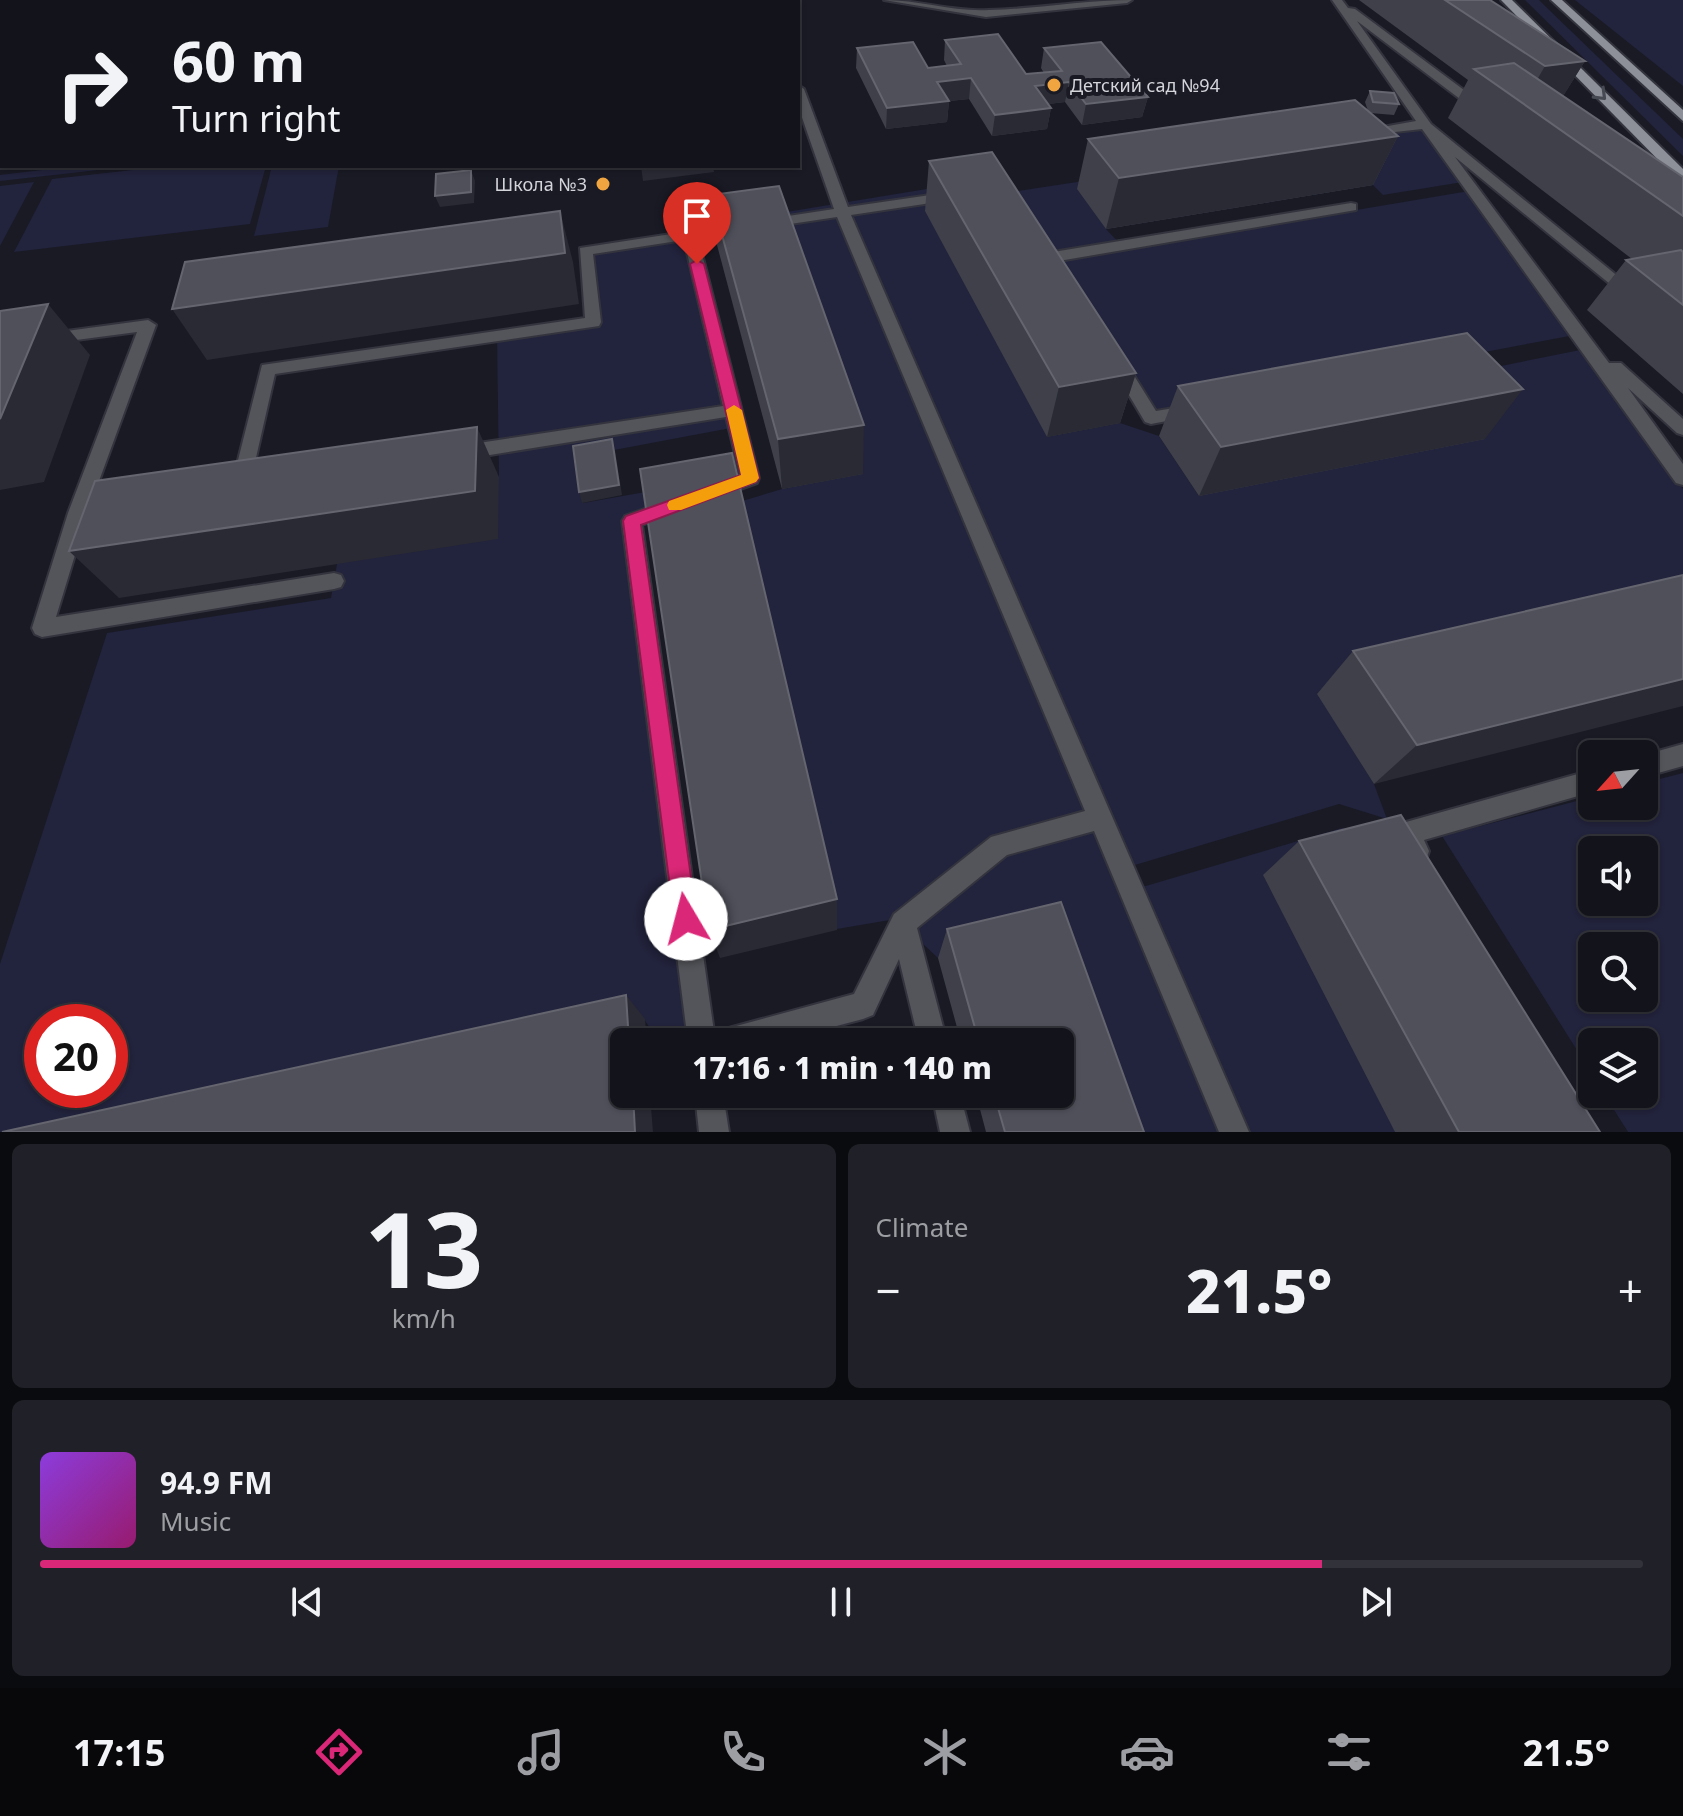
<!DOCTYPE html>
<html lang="en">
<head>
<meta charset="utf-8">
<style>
  body { margin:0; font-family:"Noto Sans",sans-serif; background:#202128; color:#f1f3f6; height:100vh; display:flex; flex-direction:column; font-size:30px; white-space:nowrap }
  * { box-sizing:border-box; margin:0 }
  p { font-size:26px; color:#9d9ea3 }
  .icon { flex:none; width:44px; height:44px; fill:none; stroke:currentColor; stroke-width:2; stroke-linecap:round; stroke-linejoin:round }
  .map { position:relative; height:1132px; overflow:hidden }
  .drawer { display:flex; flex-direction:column; gap:12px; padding:12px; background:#0a0b0f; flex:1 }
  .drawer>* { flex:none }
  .hud { position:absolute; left:0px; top:0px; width:800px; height:168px; box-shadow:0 2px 6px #0004,0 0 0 2px #32333a; background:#13141b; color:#f1f3f6; overflow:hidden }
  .needle { width:52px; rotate:243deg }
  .fabs { position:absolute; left:1578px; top:740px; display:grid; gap:16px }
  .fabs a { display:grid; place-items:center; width:80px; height:80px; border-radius:12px; background:#13141b; box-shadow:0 2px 6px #0004,0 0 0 2px #32333a; font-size:40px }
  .speed { position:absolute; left:24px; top:1004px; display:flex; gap:16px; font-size:40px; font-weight:700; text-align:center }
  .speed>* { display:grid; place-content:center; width:104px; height:104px; border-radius:50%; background:#13141b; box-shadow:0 2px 6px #0004,0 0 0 2px #32333a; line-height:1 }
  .speed .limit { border:12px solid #d22; background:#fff; color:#111 }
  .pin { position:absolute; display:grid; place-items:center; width:68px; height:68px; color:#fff; margin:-82px -34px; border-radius:50% 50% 50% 0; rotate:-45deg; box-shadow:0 0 8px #0007 }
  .pin .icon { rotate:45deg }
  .me { position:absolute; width:88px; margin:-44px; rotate:352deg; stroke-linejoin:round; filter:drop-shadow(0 0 6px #0008) }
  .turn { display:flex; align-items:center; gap:28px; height:168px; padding:0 40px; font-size:36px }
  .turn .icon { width:104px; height:104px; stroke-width:2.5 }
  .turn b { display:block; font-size:56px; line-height:68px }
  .big { font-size:60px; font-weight:800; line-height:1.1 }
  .drawer .card { flex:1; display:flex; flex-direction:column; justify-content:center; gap:12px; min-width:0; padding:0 28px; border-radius:12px; background:#202128 }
  .drawer .dial { align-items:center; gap:0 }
  .dial b { font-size:104px; line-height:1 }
  .song { display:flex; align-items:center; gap:24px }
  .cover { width:96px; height:96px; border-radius:12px; background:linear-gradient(135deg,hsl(270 70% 55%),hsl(320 70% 35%)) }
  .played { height:8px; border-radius:4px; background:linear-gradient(90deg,#db2777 80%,#32333a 80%) }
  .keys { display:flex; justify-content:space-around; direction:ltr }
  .heat { display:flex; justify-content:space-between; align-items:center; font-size:44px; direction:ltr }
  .drawer .tiles { flex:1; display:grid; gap:12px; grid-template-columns:1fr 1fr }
  .card:last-child { grid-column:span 2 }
  .trip { position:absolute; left:610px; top:1028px; width:464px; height:80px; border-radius:12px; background:#13141b; box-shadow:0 2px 6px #0004,0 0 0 2px #32333a; font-weight:800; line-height:80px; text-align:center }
  .tab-bar { display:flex; height:128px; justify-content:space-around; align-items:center; background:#08080b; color:#9d9ea3 }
  .tab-bar .icon { width:56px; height:56px }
  .tab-bar .on { color:#db2777 }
  .tab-bar b { font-size:36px; color:#f1f3f6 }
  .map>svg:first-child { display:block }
</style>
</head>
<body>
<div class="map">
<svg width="1683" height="1132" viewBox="0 0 1683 1132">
  <rect width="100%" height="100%" fill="#191a24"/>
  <g fill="#22233c" fill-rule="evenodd">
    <polygon points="1525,0 1539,0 1545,6 1683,139 1683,156"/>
    <polygon points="1575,0 1683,0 1683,86"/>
    <polygon points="1419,127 1463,182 1383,195 1373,185 1106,229 1125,249 1469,191 1575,335 1155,414 1018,191 1385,135"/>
    <polygon points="76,166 134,166 0,181 0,175"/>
    <polygon points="169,166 266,166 250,224 14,252 52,179"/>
    <polygon points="272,166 339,166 328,227 254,236"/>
    <polygon points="1000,177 1047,437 1120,423 1159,436 1199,496 1441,378 1585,349 1683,489 1683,662 1318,694 1374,784 1387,819 1339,804 1115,871 1122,893 1342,828 1390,841 1395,1132 1111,1132 1043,933 938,958 896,919 837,929 739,502 782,489 862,474 774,214"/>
    <polygon points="34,182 0,246 0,186"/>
    <path d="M686,239L731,428L577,457L583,503L741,475L624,518L692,1042H659L644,1019L138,1132H0V964L107,633L331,598L337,564L499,477L497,339L598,324L590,254ZM42,1022H110V1090H42Z"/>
    <path d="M1683,773V1132H1628L1604,1094H1644V1042H1592V1074L1442,836L1592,797V806H1644V783ZM1592,850H1644V902H1592ZM1592,946H1644V998H1592Z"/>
  </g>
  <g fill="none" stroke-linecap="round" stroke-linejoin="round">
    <defs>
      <g id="minor">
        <polygon points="761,0 771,0 772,2 762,2"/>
        <path d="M884,0C919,0 954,12 989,10C1037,9 1084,0 1132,0L1127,3L986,17Z"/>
        <polygon points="1332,0 1342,0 1348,8 1355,9 1472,96 1472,102 1464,102 1357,21 1431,124 1620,278 1620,284 1610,284 1455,157 1609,363 1621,363 1683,419 1683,435 1677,433 1628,388 1683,464 1683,485 1676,483 1422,129 1377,134 1377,128 1416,121"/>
        <polygon points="798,85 804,89 848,207 951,192 958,196 951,200 851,215 1249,1132 1219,1132 1094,831 1007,855 917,928 947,1042 919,1042 899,959 873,1015 863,1019 776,1042 688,1042 622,521 625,516 670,500 680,507 677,512 642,525 714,1032 854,994 894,914 991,837 1085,811 837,217 698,238 759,478 757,483 715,498 706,491 708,486 740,474 726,417 459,460 450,453 459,446 723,406 684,240 593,254 601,322 599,326 275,374 250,484 241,491 232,484 262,365 585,318 580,248 834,209 798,106"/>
        <polygon points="1351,203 1356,204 1356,210 1053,262 1045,257 1053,252"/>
        <polygon points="148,320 156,325 91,503 107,501 117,508 114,513 86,519 56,617 334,573 341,575 344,581 341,587 334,589 42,637 35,634 32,628 68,513 137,332 0,350 0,340"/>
        <polygon points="1119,359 1125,361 1156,411 1192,405 1201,411 1198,415 1151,424 1145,422 1111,365"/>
        <polygon points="1683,744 1683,766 1644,777 1644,755"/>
        <polygon points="1592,770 1592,792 1424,840 1429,851 1426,860 1417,863 1408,860 1394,834 1397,826 1406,822"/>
        <polygon points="695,1094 723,1094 729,1132 699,1132"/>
        <polygon points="932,1094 960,1094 970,1132 940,1132"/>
      </g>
      <g id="major">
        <polygon points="1501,0 1512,0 1683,169 1683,181 1678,180"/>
        <polygon points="1551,0 1562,0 1683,110 1683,121"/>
      </g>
    </defs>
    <use href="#minor" stroke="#33343e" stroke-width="4"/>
    <use href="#major" stroke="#33343e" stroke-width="4"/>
    <use href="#minor" fill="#54555a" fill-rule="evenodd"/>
    <use href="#major" fill="#8d8f99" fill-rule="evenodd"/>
  </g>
  <g fill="#3f404a">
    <polygon points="1359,0 1490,0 1585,61 1563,96 1683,177 1683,394 1587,310 1626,260 1632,259 1448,118 1468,80"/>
    <polygon points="945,40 1026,74 1044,73 1041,68 1044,48 1148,97 1142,117 1082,125 1065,102 1048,104 1051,108 1047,129 992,136 969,99 949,101 947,122 886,129 856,68 857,48 928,68 947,66 944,60"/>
    <polygon points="1370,91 1399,104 1394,115 1370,113 1398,136 1373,185 1106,229 1077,189 1088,139 1368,111 1365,102"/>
    <polygon points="929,161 1136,373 1120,423 1047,437 925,211"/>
    <polygon points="711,195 863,474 782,489 717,245"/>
    <polygon points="1178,386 1485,439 1199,496 1159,436"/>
    <polygon points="1683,575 1374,784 1317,694 1353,651"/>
    <polygon points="1299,841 1600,1132 1395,1132 1263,875"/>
    <polygon points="1061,902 1144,1132 986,1132 976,1094 1060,1094 1060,1042 961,1042 938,958 947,929"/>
  </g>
  <g fill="#292a34">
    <polygon points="157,0 181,0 182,2 156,2"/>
    <rect x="325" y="0" width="17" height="2"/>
    <polygon points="1585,61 1555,109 1523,104 1545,66"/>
    <polygon points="971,78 969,99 949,101 947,122 886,129 887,108 937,82"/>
    <polygon points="1069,82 1065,102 1032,106 1035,86"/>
    <polygon points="1148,97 1142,117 1082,125 1086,104"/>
    <polygon points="1051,108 1047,129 992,136 995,115"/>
    <polygon points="1398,136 1373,185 1106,229 1119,178"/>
    <polygon points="507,166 543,166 509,170"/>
    <polygon points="641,166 713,166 714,172 643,181"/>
    <polygon points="471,170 475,181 474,203 440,207 435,196"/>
    <polygon points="560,211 573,262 579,304 207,360 172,309"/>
    <polygon points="48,304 90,355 44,482 0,490 0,419"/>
    <polygon points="1136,373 1120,423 1047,437 1059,387"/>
    <polygon points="1523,389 1485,439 1199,496 1221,447"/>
    <polygon points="864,425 863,474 782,489 778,439"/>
    <polygon points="477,427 499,477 498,539 119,598 69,551"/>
    <polygon points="612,439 615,450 622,495 582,503 579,492"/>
    <polygon points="1683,679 1683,706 1374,784 1417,745"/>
    <polygon points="837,899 837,930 720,958 709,930"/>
    <polygon points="626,995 645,1019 647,1042 629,1042"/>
    <polygon points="633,1094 650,1094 653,1132 635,1132"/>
  </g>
  <g fill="#4f505a" stroke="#64656e" stroke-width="2">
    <polygon points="105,0 157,0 156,2 104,2"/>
    <rect x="275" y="0" width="50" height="2"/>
    <polygon points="606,0 668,0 669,2 606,2"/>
    <polygon points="1445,0 1490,0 1585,61 1545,66"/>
    <polygon points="998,34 1026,74 1062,71 1044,48 1101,42 1148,97 1086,104 1069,82 1035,86 1051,108 995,115 971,78 937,82 949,101 887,108 857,48 913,42 928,68 961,64 945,40"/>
    <polygon points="1514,63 1683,177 1683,216 1474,69"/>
    <polygon points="1370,91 1394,93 1399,104 1373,102"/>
    <polygon points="1355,100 1398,136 1119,178 1088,139"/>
    <polygon points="992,152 1136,373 1059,387 929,161"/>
    <polygon points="471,170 471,192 435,196 436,174"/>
    <polygon points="779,186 864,425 778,439 711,195"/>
    <polygon points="560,211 565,253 172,309 185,262"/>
    <polygon points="1681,250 1683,252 1683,305 1626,260"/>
    <polygon points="48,304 0,419 0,311"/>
    <polygon points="1467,333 1523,389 1221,447 1178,386"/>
    <polygon points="477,427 475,491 69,551 95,481"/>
    <polygon points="612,439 619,485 579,492 573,446"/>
    <polygon points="732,453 837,899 709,930 640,469"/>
    <polygon points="1683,575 1683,679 1417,745 1353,651"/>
    <polygon points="1401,815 1600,1132 1459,1132 1299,841"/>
    <polygon points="1061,902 1144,1132 1005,1132 994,1094 1060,1094 1060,1042 979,1042 947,929"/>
    <polygon points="626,995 629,1042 624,1042 624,1094 633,1094 635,1132 2,1132"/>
  </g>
  <defs><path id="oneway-chevron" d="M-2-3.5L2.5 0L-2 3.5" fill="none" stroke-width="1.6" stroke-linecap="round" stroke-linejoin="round" transform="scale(2)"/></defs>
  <use stroke="#474953" href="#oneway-chevron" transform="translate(1601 95) rotate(45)"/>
  <polygon fill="#db2777" stroke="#8e194d" stroke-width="2" points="697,260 704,264 759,478 756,482 641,525 697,919 694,928 686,931 678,928 674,919 623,521 626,516 741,475 690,264"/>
  <polygon fill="#f59e0b" points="734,405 742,410 759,478 756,482 681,510 669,510 667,505 669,501 741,475 726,410"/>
  <g fill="#f1a540" stroke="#191a24" stroke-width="3">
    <circle cx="1054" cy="85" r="8"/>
    <circle cx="603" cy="184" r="8"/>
  </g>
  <g text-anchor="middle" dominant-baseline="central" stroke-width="8" stroke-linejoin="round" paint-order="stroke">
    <g font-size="18" fill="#d4d5db" stroke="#191a24" text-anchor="start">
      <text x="1070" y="85">Детский сад №94</text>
      <text x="587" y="184" text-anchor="end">Школа №3</text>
    </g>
  </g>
</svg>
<div class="fabs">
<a><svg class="needle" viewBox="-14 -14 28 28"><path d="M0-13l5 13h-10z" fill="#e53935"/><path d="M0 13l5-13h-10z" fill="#9d9ea3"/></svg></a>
<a><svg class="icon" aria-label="sound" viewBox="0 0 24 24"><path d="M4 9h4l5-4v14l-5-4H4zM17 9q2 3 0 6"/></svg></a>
<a><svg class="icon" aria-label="search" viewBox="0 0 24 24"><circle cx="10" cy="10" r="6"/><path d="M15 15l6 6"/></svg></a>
<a><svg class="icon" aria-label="layers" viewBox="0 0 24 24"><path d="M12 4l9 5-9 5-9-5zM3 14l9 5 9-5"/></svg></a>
</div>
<div class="speed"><div class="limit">20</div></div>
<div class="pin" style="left:697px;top:264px;background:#d93025"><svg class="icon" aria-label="arrive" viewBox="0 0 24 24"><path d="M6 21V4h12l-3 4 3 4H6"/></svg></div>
<svg class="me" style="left:686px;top:919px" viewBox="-20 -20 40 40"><circle r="19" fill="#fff"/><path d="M0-13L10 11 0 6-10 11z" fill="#db2777"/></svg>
<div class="trip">17:16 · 1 min · 140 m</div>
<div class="hud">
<div class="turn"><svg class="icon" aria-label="right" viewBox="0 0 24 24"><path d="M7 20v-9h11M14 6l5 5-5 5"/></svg><div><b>60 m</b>Turn right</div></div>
</div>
</div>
<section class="drawer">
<div class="tiles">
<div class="card dial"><b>13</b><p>km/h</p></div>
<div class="card"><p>Climate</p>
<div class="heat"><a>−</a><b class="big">21.5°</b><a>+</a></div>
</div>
<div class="card">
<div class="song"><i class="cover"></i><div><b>94.9 FM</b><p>Music</p></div></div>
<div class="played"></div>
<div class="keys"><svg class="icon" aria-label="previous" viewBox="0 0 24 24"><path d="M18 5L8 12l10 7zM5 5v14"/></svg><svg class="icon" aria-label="pause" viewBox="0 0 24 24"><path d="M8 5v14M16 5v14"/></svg><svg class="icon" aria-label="next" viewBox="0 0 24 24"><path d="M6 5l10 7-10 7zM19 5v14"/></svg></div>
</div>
</div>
</section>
<nav class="tab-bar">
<b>17:15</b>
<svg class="icon on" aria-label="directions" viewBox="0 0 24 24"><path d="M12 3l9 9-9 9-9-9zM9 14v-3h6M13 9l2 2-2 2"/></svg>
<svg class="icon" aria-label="music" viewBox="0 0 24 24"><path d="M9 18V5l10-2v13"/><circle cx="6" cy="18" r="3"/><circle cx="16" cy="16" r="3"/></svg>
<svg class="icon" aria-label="phone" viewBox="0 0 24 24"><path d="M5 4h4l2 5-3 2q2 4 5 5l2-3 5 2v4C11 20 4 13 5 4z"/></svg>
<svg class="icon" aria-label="climate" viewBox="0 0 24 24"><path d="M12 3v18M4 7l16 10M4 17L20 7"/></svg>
<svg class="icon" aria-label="car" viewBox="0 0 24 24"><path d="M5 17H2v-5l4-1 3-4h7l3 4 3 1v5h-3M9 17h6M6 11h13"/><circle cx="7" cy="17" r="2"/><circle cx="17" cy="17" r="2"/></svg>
<svg class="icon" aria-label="filters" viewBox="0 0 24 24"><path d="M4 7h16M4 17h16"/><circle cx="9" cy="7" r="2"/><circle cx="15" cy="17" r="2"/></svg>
<b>21.5°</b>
</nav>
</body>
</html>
